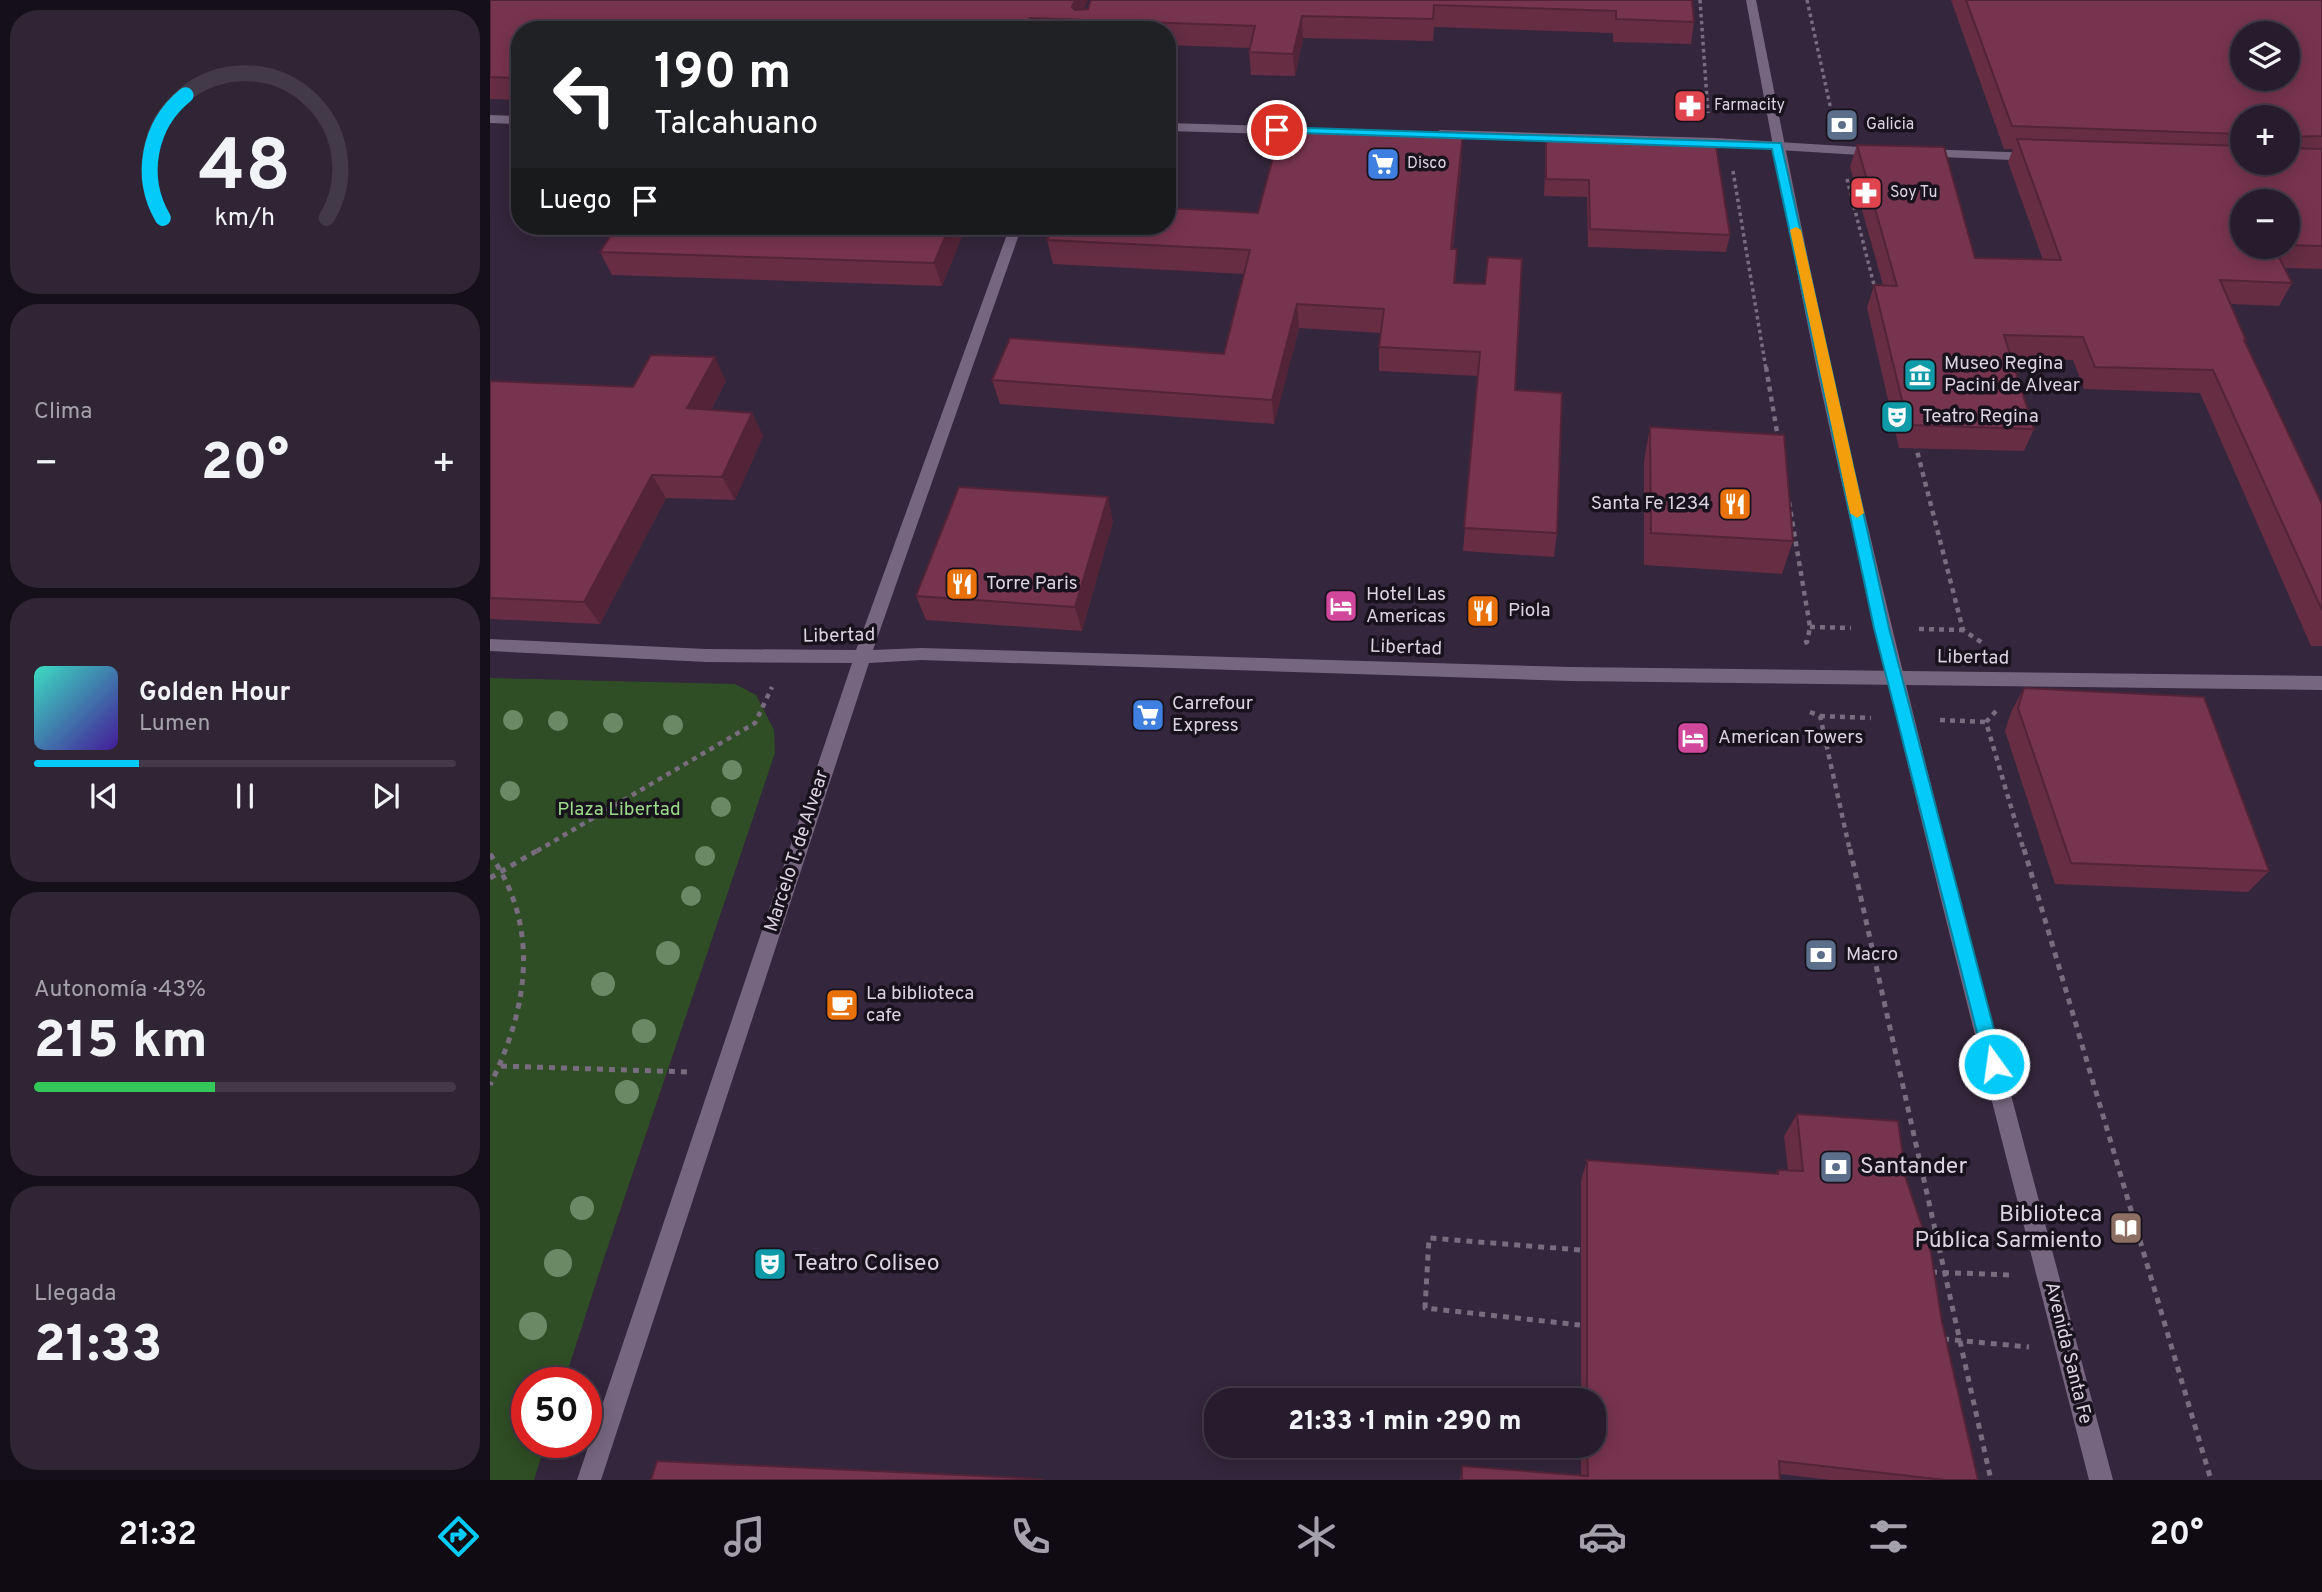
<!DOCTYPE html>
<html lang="es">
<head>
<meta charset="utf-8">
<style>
  body { margin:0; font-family:Overpass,sans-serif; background:#2f2535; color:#f1f3f6; height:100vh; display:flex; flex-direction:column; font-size:26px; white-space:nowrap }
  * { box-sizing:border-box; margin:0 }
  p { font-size:23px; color:#a4a1aa }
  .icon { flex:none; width:38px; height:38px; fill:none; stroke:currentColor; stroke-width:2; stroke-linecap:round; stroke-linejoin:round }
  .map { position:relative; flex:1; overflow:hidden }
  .panel { display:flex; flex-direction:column; gap:10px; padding:10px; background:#150f19; width:490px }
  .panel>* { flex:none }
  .guide { position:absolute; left:21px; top:21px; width:665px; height:214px; border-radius:28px; box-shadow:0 4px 18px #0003,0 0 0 2px #433a49; background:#202124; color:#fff; overflow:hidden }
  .tools { position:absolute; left:1740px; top:21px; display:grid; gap:14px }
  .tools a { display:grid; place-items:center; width:70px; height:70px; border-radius:50%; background:#271c2d; box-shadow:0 4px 18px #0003,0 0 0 2px #433a49; font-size:35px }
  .speed { position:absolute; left:21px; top:1367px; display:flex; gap:14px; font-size:35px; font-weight:700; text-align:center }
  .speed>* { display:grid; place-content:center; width:91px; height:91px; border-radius:50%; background:#271c2d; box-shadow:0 4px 18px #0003,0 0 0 2px #433a49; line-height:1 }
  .speed .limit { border:10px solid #d22; background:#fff; color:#111 }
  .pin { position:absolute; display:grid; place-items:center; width:60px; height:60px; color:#fff; margin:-30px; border:4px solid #fff; border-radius:50%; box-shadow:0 2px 7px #0007 }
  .me { position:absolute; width:77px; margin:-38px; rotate:346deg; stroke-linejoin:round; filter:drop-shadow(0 0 5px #0008) }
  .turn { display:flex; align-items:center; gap:24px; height:147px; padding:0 28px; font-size:32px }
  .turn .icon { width:91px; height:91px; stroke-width:2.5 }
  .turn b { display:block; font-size:49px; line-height:60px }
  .then { display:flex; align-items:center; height:66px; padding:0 28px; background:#0003; gap:14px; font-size:26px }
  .big { font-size:52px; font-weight:800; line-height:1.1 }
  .panel .card { flex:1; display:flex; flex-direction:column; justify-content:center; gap:10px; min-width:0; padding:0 24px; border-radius:28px; background:#2f2535 }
  .panel .dial { align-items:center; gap:0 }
  .dial svg { height:182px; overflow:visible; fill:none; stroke:#433a49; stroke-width:7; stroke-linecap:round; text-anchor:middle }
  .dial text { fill:#f1f3f6; stroke:none }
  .song { display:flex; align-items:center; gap:21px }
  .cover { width:84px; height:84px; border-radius:10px; background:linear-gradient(135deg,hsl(170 70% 55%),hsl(260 70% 35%)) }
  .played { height:7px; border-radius:4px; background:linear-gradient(90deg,#03cbf9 25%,#433a49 25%) }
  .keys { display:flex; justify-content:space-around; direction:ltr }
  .heat { display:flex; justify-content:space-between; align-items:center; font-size:38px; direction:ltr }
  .charge { height:10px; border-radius:5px; background:linear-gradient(90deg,#34c759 43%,#433a49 0) }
  .trip { position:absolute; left:714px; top:1388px; width:402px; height:70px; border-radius:28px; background:#271c2d; box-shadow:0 4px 18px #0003,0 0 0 2px #433a49; font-weight:800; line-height:70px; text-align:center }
  .tabs { display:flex; height:112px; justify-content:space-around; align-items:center; background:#100b12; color:#a4a1aa }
  .tabs .icon { width:49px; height:49px }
  .tabs .current { color:#03cbf9 }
  .tabs b { font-size:32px; color:#f1f3f6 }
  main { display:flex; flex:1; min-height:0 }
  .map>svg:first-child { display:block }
</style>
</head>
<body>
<main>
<section class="panel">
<div class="card dial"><svg viewBox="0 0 100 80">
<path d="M14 69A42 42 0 1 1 86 69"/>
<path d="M14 69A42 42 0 0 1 24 15" stroke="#03cbf9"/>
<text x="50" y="56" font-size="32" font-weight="700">48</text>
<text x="50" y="72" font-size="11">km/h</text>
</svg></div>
<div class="card"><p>Clima</p>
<div class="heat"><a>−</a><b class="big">20°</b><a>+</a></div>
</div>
<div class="card">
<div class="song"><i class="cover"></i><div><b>Golden Hour</b><p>Lumen</p></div></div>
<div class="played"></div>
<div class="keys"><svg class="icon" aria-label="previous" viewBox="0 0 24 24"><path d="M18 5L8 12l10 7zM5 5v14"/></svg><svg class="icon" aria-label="pause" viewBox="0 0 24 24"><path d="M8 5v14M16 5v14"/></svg><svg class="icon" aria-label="next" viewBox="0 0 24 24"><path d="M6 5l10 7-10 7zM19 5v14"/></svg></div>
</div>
<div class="card"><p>Autonomía · 43%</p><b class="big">215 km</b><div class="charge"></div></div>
<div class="card"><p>Llegada</p><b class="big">21:33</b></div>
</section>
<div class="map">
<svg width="1832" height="1480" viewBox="0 0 1832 1480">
  <rect width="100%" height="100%" fill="#34263c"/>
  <polygon fill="#2f4e25" points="0,678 245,684 266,695 284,730 285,753 115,1255 74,1382 37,1382 37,1442 56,1442 44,1480 0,1480"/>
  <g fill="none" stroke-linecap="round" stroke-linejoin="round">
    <g stroke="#786c7f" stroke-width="3.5" stroke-dasharray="3.5 3.5" stroke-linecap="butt">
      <polyline points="1210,0 1218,113"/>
      <polyline points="1317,0 1343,119"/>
      <polyline points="1243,171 1276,369"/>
      <polyline points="1357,179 1385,289"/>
    </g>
    <g stroke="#786c7f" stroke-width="4.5" stroke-dasharray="5 5" stroke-linecap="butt">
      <polyline points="1276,367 1288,438"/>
      <polyline points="1425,443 1473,630 1494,644"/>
      <polyline points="1299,502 1320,627 1317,642 1314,643"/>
      <polyline points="1320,627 1361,628"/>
      <polyline points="1429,629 1473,630"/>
      <polyline points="1506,711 1496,722 1534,851"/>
      <polyline points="1320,712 1330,716 1360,851"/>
      <polyline points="1330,716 1381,718"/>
      <polyline points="1450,720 1496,722"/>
      <polyline points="47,851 265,723 282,687"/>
    </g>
    <g stroke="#786c7f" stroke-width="5" stroke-dasharray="6 6" stroke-linecap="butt">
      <polyline points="1360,849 1501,1480"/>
      <polyline points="1534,849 1721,1480"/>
      <path d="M0,854C51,928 38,1008 0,1085"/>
      <polyline points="0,878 50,849"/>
      <polyline points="11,1066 199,1072"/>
      <polyline points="1090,1250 939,1238 935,1308 1090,1325"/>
      <polyline points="1441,1272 1520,1275"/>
      <polyline points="1453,1339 1539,1347"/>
    </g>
    <g fill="#776680" fill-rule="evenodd">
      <polygon points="0,115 30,116 30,124 0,123"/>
      <polygon points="677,123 814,127 820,131 814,135 677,131"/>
      <polygon points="950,130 1225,138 1387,148 1393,152 1387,156 1225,146 946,137 944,134"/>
      <polygon points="1433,149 1545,153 1551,157 1545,161 1429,156 1427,153"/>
      <polygon points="520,226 532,226 383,650 431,648 1081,667 1832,676 1832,690 1081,681 431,660 379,663 111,1480 87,1480 362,663 216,662 0,651 0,639 216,649 366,650"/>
    </g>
    <path fill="#776680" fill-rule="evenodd" d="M1256,0H1266C1291,125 1315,250 1343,375C1426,746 1526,1113 1623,1480H1599C1505,1112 1408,746 1328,375C1302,250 1279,125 1256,0Z"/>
  </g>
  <g fill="#6c8966">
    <circle cx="23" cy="720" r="10"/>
    <circle cx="68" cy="721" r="10"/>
    <circle cx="123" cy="723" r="10"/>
    <circle cx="183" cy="725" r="10"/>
    <circle cx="242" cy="770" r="10"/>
    <circle cx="20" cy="791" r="10"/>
    <circle cx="231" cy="807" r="10"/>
    <circle cx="215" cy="856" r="10"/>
    <circle cx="201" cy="896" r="10"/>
    <circle cx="178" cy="953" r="12"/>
    <circle cx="113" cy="984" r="12"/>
    <circle cx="154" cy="1031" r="12"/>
    <circle cx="137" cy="1092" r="12"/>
    <circle cx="92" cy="1208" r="12"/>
    <circle cx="68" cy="1263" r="14"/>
    <circle cx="43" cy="1326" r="14"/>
  </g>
  <g fill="#662d43" fill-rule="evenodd">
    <polygon points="0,0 598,0 594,9 1202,0 1204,22 1201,44 1123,42 1123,33 944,27 943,41 813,38 805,76 761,75 759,52 760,48 677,45 677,30 30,30 30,100 0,99"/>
    <path d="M1461,0H1832V269L1795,268L1802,283L1789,306L1740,304L1756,340L1755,343L1832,504V646H1821L1710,393L1594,389L1583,360L1521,358L1544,429L1534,451L1409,448L1377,308L1384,285H1393L1360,167L1367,145L1485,258L1553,260L1518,162L1523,149H1514ZM1752,117H1797V163H1752ZM1797,201V247H1752Z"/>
    <polygon points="1056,140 1240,235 1236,252 1098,247 1097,197 1054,196"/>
    <polygon points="972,157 963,249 966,274 965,283 1025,390 1067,533 1064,557 973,551 988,376 889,371 889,347 891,333 809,328 784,424 510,404 502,380 734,354 754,274 563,264 557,240 768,213"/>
    <polygon points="127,226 476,226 452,286 122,275 110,252"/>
    <polygon points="0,381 143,387 236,381 221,410 262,413 273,436 245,500 176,498 110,624 0,619"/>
    <polygon points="1160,427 1303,541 1292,574 1154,565 1154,461"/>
    <polygon points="623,521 592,631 436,620 426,596"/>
    <polygon points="1534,688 1779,871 1758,892 1565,884 1515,731 1521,712"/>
    <polygon points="1307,1114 1416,1179 1452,1322 1488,1480 1341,1480 1290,1474 1290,1480 970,1480 972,1466 1091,1475 1091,1446 1104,1446 1104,1400 1091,1400 1091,1181 1097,1160 1285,1174 1288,1170 1298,1170 1294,1136"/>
  </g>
  <g fill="#532437">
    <polygon points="585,0 598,0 590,20 582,7"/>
    <polygon points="812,16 813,38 805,76 803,54"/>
    <polygon points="540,18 542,30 535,30"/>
    <polygon points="973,133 972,157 960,273 961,249"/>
    <polygon points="460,226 476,226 452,286 444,263"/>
    <polygon points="967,249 966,274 963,307 964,283"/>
    <polygon points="807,304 809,328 784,424 782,400"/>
    <polygon points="225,357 236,381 210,431 197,408"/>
    <polygon points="262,413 273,436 245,500 232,477"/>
    <polygon points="162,475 176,498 110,624 94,602"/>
    <polygon points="618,497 623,521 592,631 585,607"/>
  </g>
  <g fill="#77344e" stroke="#532437" stroke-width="2" fill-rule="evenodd">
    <polygon points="0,0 585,0 582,7 585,10 598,9 601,0 1202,0 1204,22 1126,19 1126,11 944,5 943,19 812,16 803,54 759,52 765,26 540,18 535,30 30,30 30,78 0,77"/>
    <path d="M1476,0H1832V136L1797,137V117H1752V134L1522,126ZM1752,33H1797V79H1752Z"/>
    <polygon points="791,128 973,133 961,249 967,249 964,283 995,284 998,257 1032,259 1025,390 1072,393 1067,533 974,528 990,352 889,347 894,309 807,304 782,400 502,380 520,338 734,354 760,250 557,240 563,226 677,226 677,208 768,213"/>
    <polygon points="1527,139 1752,146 1752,163 1797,163 1797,148 1832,149 1832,246 1797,245 1797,201 1752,201 1752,247 1784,247 1802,283 1730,280 1756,340 1754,340 1832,504 1832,610 1723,370 1605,367 1593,337 1514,335 1544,429 1418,425 1384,285 1407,286 1367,145 1454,147 1485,258 1571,260"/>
    <polygon points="1056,140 1226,146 1240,235 1100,229 1099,180 1056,179"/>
    <polygon points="127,226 460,226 444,263 110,252"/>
    <polygon points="161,355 225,357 197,408 262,413 232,477 162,475 94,602 0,598 0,381 143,387"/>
    <polygon points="1160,427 1294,435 1303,541 1161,533"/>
    <polygon points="469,487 618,497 585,607 426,596"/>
    <polygon points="1534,688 1714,697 1779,871 1581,863 1528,708"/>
    <polygon points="1307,1114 1408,1121 1416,1179 1441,1253 1452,1322 1488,1480 1455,1480 1289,1461 1290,1480 972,1480 972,1466 1098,1476 1097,1446 1104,1446 1104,1400 1097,1400 1097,1160 1288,1174 1288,1170 1313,1171"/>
    <polygon points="167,1461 534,1478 554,1480 161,1480"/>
  </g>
  <polygon fill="#03cbf9" stroke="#0284a2" stroke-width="2" points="787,127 1291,143 1399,628 1513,1064 1511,1070 1504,1073 1498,1070 1495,1064 1384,628 1282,149 783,132 781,130"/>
  <polygon fill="#f59e0b" points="1306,227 1311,230 1374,513 1367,518 1360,513 1300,230"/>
  <defs>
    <symbol id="pharmacy-square" viewBox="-11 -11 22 22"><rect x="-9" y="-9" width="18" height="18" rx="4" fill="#e0444e" stroke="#18121c"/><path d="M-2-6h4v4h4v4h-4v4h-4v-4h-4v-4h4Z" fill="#fff"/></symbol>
    <symbol id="bank-square" viewBox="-11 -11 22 22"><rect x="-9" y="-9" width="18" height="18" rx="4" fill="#5c6f8a" stroke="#18121c"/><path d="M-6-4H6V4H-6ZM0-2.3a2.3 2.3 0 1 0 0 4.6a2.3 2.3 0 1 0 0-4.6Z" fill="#fff"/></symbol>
    <symbol id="supermarket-square" viewBox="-11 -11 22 22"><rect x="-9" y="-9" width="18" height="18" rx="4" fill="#3f7fe0" stroke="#18121c"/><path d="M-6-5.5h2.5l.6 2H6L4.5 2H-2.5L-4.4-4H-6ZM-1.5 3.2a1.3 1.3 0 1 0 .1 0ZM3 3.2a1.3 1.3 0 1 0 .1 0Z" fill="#fff"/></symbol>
    <symbol id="museum-square" viewBox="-11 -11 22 22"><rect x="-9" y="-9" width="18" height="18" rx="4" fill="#0f9aa8" stroke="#18121c"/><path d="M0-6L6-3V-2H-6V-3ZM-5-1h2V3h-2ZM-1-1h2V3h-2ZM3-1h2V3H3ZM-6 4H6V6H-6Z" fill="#fff"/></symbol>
    <symbol id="theatre-square" viewBox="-11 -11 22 22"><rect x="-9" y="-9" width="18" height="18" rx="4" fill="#0f9aa8" stroke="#18121c"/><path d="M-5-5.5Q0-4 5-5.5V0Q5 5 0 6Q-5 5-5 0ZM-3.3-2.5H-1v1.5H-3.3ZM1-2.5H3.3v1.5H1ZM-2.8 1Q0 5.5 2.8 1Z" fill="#fff"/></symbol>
    <symbol id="restaurant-square" viewBox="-11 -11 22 22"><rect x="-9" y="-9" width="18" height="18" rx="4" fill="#e8710a" stroke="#18121c"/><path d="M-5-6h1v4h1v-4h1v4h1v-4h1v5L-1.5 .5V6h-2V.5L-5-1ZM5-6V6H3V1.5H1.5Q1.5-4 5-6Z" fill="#fff"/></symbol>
    <symbol id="hotel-square" viewBox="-11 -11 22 22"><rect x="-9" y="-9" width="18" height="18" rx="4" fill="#d1479c" stroke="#18121c"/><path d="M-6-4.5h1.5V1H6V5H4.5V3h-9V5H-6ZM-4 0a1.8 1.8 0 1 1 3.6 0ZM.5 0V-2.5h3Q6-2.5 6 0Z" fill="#fff"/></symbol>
    <symbol id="cafe-square" viewBox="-11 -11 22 22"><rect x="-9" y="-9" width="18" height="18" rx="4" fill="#e8710a" stroke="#18121c"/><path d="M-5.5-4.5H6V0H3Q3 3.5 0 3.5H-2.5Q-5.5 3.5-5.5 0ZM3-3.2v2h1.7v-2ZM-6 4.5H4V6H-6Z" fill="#fff"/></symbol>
    <symbol id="library-square" viewBox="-11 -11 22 22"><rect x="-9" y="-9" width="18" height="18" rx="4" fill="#8d6e63" stroke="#18121c"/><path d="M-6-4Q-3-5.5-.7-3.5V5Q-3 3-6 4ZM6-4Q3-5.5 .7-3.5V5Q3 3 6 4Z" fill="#fff"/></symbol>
  </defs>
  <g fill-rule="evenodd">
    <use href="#pharmacy-square" x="1181" y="87" width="38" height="38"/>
    <use href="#bank-square" x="1333" y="106" width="38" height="38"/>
    <use href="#supermarket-square" x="874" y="145" width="38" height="38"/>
    <use href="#pharmacy-square" x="1357" y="174" width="38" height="38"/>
    <use href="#museum-square" x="1411" y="356" width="38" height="38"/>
    <use href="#theatre-square" x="1388" y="398" width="38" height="38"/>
    <use href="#restaurant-square" x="1226" y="485" width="38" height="38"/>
    <use href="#restaurant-square" x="453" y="565" width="38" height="38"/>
    <use href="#hotel-square" x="832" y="587" width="38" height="38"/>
    <use href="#restaurant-square" x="974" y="592" width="38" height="38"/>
    <use href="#supermarket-square" x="639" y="696" width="38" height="38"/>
    <use href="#hotel-square" x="1184" y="719" width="38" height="38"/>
    <use href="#bank-square" x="1312" y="936" width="38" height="38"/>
    <use href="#cafe-square" x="333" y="986" width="38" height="38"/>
    <use href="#bank-square" x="1327" y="1148" width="38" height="38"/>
    <use href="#library-square" x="1617" y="1209" width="38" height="38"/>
    <use href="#theatre-square" x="261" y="1245" width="38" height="38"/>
  </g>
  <g text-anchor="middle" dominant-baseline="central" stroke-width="7" stroke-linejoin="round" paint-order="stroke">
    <g font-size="16" fill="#dcd3e1" stroke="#18121c" text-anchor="start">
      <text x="1224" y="106">Farmacity</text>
      <text x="1376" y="125">Galicia</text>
      <text x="917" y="164">Disco</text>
      <text x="1400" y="193">Soy Tu</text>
    </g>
    <g font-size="19" fill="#dcd3e1" stroke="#18121c" text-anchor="start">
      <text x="1454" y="364">Museo Regina<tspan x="1454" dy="22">Pacini de Alvear</tspan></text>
      <text x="1432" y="417">Teatro Regina</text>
      <text x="1220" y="504" text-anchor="end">Santa Fe 1234</text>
      <text x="496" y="584">Torre Paris</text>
      <text x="876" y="595">Hotel Las<tspan x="876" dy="22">Americas</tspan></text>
      <text x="1018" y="611">Piola</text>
      <text x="682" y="704">Carrefour<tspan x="682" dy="22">Express</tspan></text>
      <text x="1228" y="738">American Towers</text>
      <text x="1356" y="955">Macro</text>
      <text x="376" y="994">La biblioteca<tspan x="376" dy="22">cafe</tspan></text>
    </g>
    <g font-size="19" fill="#dcd3e1" stroke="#18121c">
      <text transform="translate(349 636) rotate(-1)">Libertad</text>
      <text transform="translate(916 648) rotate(2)">Libertad</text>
      <text transform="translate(1483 658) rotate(1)">Libertad</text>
      <text transform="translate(307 851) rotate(-72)">Marcelo T. de Alvear</text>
      <text transform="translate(1578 1353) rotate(76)">Avenida Santa Fe</text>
    </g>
    <g font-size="19" fill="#9ada88" stroke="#18121c">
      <text x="129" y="810">Plaza Libertad</text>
    </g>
    <g font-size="23" fill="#dcd3e1" stroke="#18121c" text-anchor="start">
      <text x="1370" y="1167">Santander</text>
      <text x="1612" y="1215" text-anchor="end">Biblioteca<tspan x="1612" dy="26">Pública Sarmiento</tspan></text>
      <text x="304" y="1264">Teatro Coliseo</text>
    </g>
  </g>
</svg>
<div class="tools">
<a><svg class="icon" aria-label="layers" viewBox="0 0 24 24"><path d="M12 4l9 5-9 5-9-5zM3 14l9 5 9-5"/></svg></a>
<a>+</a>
<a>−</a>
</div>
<div class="speed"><div class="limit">50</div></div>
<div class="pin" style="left:787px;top:130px;background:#d93025"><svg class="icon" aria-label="arrive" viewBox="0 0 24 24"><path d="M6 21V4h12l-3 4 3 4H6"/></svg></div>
<svg class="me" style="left:1504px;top:1064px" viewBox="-20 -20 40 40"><circle r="17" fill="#03cbf9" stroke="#fff" stroke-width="3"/><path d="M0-11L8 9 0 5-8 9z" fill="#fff"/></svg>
<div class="trip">21:33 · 1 min · 290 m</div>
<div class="guide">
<div class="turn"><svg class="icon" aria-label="left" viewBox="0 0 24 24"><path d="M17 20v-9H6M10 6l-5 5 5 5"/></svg><div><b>190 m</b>Talcahuano</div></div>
<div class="then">Luego<svg class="icon" aria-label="arrive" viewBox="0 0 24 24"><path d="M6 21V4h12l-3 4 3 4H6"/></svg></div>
</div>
</div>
</main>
<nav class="tabs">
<b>21:32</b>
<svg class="icon current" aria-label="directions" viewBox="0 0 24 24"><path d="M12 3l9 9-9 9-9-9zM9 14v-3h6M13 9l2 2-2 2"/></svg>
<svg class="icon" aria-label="music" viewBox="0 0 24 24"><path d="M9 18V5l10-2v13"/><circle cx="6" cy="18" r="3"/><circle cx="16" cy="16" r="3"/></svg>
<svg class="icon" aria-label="phone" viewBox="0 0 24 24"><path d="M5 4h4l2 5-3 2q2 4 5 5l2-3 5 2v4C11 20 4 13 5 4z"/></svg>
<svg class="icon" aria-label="climate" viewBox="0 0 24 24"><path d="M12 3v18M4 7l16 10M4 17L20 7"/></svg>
<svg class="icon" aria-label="car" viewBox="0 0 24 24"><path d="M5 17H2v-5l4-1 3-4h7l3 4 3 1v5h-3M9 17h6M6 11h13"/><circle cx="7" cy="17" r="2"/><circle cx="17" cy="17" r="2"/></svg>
<svg class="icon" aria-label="filters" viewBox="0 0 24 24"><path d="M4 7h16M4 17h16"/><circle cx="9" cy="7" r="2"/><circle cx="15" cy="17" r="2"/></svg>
<b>20°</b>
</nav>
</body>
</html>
